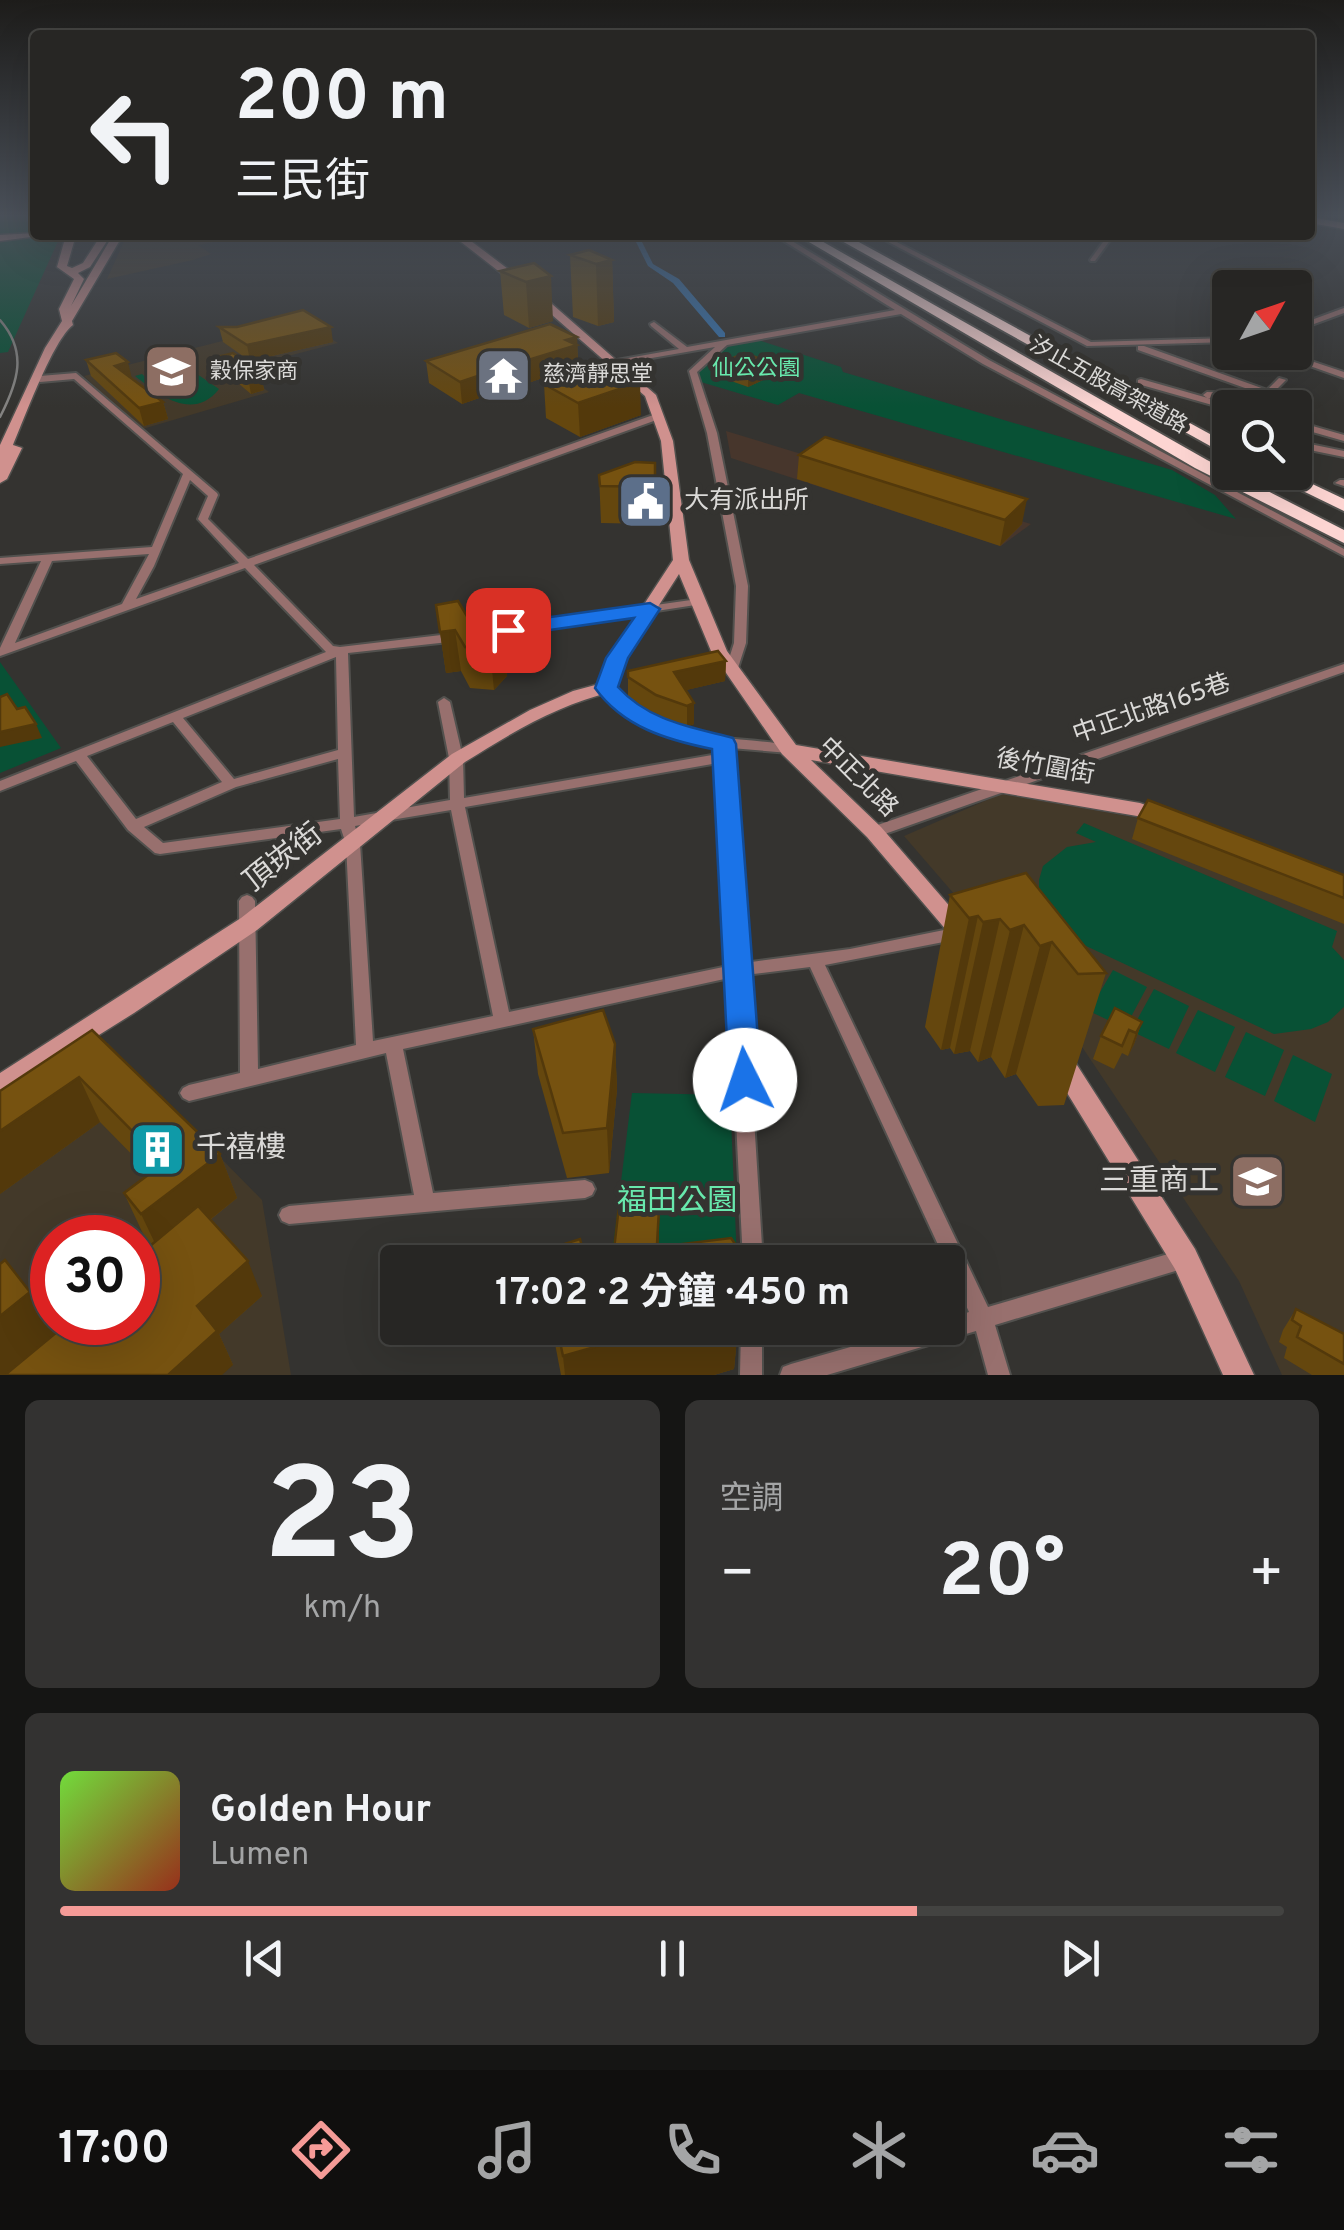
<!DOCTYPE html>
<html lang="zh-TW">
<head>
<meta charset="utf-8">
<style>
  body { margin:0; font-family:Overpass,"Noto Sans TC",sans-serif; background:#333231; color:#f1f3f6; height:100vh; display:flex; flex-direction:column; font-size:38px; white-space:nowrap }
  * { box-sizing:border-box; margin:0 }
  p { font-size:32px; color:#a4a5a6 }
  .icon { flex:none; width:55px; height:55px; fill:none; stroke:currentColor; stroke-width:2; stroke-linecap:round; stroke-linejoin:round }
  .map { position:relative; height:1375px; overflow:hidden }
  .panel { display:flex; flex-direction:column; gap:25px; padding:25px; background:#151514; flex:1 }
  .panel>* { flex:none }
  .banner { position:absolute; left:30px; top:30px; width:1285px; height:210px; border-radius:10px; box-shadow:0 10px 40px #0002,0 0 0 2px #434341; background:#272624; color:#f1f3f6; overflow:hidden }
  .needle { width:65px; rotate:50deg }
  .fabs { position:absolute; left:1212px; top:270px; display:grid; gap:20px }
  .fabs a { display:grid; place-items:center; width:100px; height:100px; border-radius:10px; background:#272624; box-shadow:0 10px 40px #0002,0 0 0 2px #434341; font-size:50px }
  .speed { position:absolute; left:30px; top:1215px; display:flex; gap:20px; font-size:50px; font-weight:700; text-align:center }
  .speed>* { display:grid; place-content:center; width:130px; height:130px; border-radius:50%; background:#272624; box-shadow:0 10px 40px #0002,0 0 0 2px #434341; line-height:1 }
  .speed .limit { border:15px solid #d22; background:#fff; color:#111 }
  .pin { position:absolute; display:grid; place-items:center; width:85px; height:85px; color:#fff; margin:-42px; border-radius:20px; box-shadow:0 5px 15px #0006 }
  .me { position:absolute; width:110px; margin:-55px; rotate:356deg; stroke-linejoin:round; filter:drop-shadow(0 0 8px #0008) }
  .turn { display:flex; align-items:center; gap:35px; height:210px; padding:0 40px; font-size:45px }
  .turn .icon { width:130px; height:130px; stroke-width:2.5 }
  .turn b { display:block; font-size:70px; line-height:85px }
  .big { font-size:75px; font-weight:700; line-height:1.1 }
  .panel .widget { flex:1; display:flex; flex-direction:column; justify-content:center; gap:15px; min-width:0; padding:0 35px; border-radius:15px; background:#333231 }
  .panel .dial { align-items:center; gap:0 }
  .dial b { font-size:130px; line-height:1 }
  .song { display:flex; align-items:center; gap:30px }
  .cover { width:120px; height:120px; border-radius:15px; background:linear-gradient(135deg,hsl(100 70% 55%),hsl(10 70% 35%)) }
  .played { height:10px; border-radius:5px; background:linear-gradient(90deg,#f59b97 70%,#434341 70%) }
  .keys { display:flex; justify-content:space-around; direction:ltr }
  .heat { display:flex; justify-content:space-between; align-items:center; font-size:55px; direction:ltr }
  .panel .tiles { flex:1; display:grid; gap:25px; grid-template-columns:1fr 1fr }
  .widget:last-child { grid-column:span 2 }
  .trip { position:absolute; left:380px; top:1245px; width:585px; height:100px; border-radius:10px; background:#272624; box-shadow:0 10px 40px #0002,0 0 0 2px #434341; font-weight:700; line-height:100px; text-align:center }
  .dock { display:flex; height:160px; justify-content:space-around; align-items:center; background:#100f0e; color:#a4a5a6 }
  .dock .icon { width:70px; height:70px }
  .dock .current { color:#f59b97 }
  .dock b { font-size:45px; color:#f1f3f6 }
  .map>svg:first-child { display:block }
</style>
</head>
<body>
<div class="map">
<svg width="1344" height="1375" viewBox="0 0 1344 1375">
  <rect width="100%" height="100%" fill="#343330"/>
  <polygon fill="#47362c" points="726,431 1031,524 1001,546 731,458"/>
  <g fill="#433929" fill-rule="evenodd">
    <polygon points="127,235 252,235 198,245 211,254 193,260 107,279"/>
    <polygon points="302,321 338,343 239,369 269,392 139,430 84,376"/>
    <polygon points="1001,794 1139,818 1344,899 1344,1375 1282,1375 1239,1281 1068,1026 904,836"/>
    <path d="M108,1043L262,1200L291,1375H0V1110ZM52,1238H138V1322H52Z"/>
  </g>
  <g fill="#085135">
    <polygon points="0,215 35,215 35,235 59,235 59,239 8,352 0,353"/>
    <path d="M758,340L841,367L843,372L1172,470L1215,495L1236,519L799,393L778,405L694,380C702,345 726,342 758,340Z"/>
    <path d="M171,368L173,373L197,374L219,389C193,422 159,395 135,376L142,374L151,382L165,375L151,373Z"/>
    <polygon points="0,662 61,748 0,773"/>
    <polygon points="1084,823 1337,931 1332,947 1344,960 1344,1007 1328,1022 1311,1029 1274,1034 1069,938 1039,894 1039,880 1043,866 1067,847 1096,842 1076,833"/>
    <polygon points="1113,970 1147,987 1125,1028 1089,1011"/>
    <polygon points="1154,989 1189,1006 1169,1049 1131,1031"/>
    <polygon points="1198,1010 1235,1027 1215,1072 1176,1053"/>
    <polygon points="1246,1032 1284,1050 1265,1096 1225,1077"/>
    <polygon points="1293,1055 1332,1074 1315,1122 1274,1101"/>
    <polygon points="632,1093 730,1095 737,1262 611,1262"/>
  </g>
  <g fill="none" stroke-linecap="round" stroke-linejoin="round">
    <polygon fill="#3673af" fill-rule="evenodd" points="638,235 644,235 641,240 653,264 679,279 725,333 725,337 719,337 673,283 648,266 635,240"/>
    <defs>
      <g id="street">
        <polygon points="774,235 782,235 989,360 1344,549 1344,556 983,364 901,314 727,345 697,372 717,433 748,586 746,643 738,668 736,671 728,671 726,668 734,643 736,586 707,433 689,371 715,347 617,364 613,362 617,360 679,349 651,326 650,324 654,322 687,347 895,310"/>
        <polygon points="875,235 883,235 1091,342 1230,338 1230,342 1087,346"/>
        <polygon points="1108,235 1114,235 1095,261 1091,261 1090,260"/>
        <polygon points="1344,308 1344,313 1295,331 1295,326"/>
        <polygon points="1138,346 1144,346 1267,390 1279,378 1286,380 1258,408 1248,408 1255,400 1207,398 1203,395 1207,392 1262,394 1138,350"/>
        <polygon points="1270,352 1284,352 1344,372 1344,378"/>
        <path d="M76,373L217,493L218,495L208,519L248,559L656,414H662V418L254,565L333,646L340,647L458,633L464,637L458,641L348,653L354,817L450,800L449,758L438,702L444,698L450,702L463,758L464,798L718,754V746C670,738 637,725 602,691L600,688L606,684C615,689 621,697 630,704C642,713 656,721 671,726C710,741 753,738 794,746L796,749L794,752L789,753L731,748L744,963L850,949L959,927L965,929L967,933L965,937L959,939L825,965L988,1307L1185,1249L1192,1252L1195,1259L1192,1266L995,1325L1010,1375H988L976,1331L827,1375H780L783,1367L791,1364L917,1328H948V1319L969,1312L810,967L745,975L763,1262H743L729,978L403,1049L433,1193L585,1180L592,1183L595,1189L592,1195L585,1198L289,1224L282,1221L279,1215L282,1209L289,1206L414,1195L386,1053L189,1101L183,1098L180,1093L183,1088L189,1085L240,1073L239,901L242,897L247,895L252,897L255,901L258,1069L356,1045L346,844L341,829L160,854L155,853L128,830L76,761L0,791V781L326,652L245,568L0,656V648L41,561L0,564V558L152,547L183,474L74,379L40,382L36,379L40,376ZM190,480L208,496L198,519L239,563L136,599L154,566ZM149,554L122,604L15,643L52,561ZM336,657L338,750L234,779L183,718ZM173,722L222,782L136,819L87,756ZM338,759L340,819L163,843L144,827L236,787ZM718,763L728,966L509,1012L465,807ZM451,810L493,1016L373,1041L360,844L355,826Z"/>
        <polygon points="1141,379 1236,406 1237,408 1230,408 1230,410 1138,384 1138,380"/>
        <polygon points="1295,421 1344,435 1344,441 1295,427"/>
        <polygon points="1222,422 1230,424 1230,430 1219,427 1217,425"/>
        <polygon points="1295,441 1344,451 1344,457 1295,447"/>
        <polygon points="1340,480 1344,480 1344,486 1335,483"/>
        <polygon points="698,599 704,602 702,604 487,637 481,633 487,629"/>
        <polygon points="1344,664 1344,672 879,836 869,836 867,832 869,828"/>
        <polygon points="741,1328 762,1328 762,1375 740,1375"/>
      </g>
      <g id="secondary">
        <polygon points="1310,217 1344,223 1344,229 1310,223"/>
        <polygon points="35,233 35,235 46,235 0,241 0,235"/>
        <path d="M66,235H76L67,266L72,268L83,263L101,235H111L90,267L78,273L84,279L71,306L113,235H123L72,321L73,325C53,340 25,417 13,445L22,448L7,479L0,483V445L45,348L62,321L59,309L74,279L57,267Z"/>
        <path d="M452,235H463L536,290L656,395L673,441L689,560L727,651L796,745L1140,803L1168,813L1171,818L1168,823L1161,825L1137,816L811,760L881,827L972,932L969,938L961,940L953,938L867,837L782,754L711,651L679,574L625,658L612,692C559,704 511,733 465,762L257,930L134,1013L0,1097V1073L241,918L452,754L530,710L573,691L599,684L609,658L673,560L661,441L645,396L528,294Z"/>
        <polygon points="1059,1048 1068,1051 1195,1249 1254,1375 1223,1375 1175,1269 1050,1065 1047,1058 1050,1051"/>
      </g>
      <g id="highway">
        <polygon points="797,235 811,235 1207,460 1344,530 1344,543 1195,468"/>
        <polygon points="831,235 846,235 1230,445 1230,457"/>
        <polygon points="1264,472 1287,472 1344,499 1344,511"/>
      </g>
    </defs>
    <use href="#street" stroke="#52514e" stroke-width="4"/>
    <use href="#secondary" stroke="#52514e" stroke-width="3"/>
    <use href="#highway" stroke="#52514e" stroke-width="4"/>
    <use href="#street" fill="#98706e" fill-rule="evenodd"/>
    <use href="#secondary" fill="#d0918e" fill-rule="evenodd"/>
    <use href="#highway" fill="#fdd5d2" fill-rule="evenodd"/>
    <path stroke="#848381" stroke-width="2.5" d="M0,320C28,352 18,382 0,417"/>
  </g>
  <g fill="#65470e">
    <polygon points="570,255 612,260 614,322 598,326 573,317"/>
    <polygon points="534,263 553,321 529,328 504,315 500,271"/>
    <polygon points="219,327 333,342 250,361 223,342"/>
    <polygon points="577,337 578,366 528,383 529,390 512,395 502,390 462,404 429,383 426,361"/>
    <polygon points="221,356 261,374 264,390 251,394 225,372"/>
    <polygon points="86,360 132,379 163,402 168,419 144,426 91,376"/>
    <polygon points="775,364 774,375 748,387 717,376 717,365"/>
    <polygon points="544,384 641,415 580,437 546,418"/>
    <polygon points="799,455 1022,524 1000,546 797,479"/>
    <polygon points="655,463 655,524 601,523 599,475"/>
    <polygon points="436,605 468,618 503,635 507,676 494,690 470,688 461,671 446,673"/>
    <polygon points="726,661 725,681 686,690 694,703 694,724 687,727 656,716 628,698 628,677"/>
    <polygon points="1138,818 1344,875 1344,924 1132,839"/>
    <polygon points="1026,873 1106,973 1064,1105 1038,1106 1016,1074 1005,1078 991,1057 978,1062 970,1051 954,1054 950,1048 941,1050 925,1027 950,895"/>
    <polygon points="1142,1022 1134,1044 1128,1056 1122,1053 1114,1069 1093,1059 1101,1036"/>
    <polygon points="533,1029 615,1044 617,1089 609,1173 567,1178 538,1074"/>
    <polygon points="92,1030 220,1154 237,1198 210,1220 262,1296 219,1334 233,1365 56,1334 151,1245 145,1238 124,1193 150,1173 100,1122 0,1194"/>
    <polygon points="660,1191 658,1262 613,1262 613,1258 640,1199"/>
    <polygon points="1296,1309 1344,1334 1344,1375 1312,1375 1284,1358 1287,1347 1279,1342 1283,1330"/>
    <polygon points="552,1328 738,1328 734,1369 714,1375 561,1375"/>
  </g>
  <g fill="#53390b">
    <polygon points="612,260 614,322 598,326 596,264"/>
    <polygon points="551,276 553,321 529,328 526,282"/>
    <polygon points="331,327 333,342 250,361 247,345"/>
    <polygon points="577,337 578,366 528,383 529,390 512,395 510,373 518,363 566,340"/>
    <polygon points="128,362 132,379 115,366"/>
    <polygon points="775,364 774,375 748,387 748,376"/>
    <polygon points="501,368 502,390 462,404 460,382"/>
    <polygon points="261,374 264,390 251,394 248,377"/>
    <polygon points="640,382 641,415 580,437 578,403"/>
    <polygon points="163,402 168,419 144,426 139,408"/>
    <polygon points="1027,499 1022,524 1000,546 1005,520"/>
    <polygon points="455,630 461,671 446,673 440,632"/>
    <polygon points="503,635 507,676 494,690 490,649"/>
    <polygon points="726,661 725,681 674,693 674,672"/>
    <polygon points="694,703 694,724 687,727 687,706"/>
    <polygon points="36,724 42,738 0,747 0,732"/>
    <polygon points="978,916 950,1048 941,1050 969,918"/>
    <polygon points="1000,919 970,1051 954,1054 983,922"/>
    <polygon points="1024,925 991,1057 978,1062 1010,930"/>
    <polygon points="1052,942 1016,1074 1005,1078 1040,946"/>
    <polygon points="1142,1022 1134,1044 1128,1056 1136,1033"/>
    <polygon points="615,1044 617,1089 609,1173 607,1128"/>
    <polygon points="79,1077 100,1122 0,1194 0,1131"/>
    <polygon points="220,1154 237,1198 162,1258 141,1214"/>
    <polygon points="660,1191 658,1262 656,1262"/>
    <polygon points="248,1261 262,1296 219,1334 233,1365 222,1375 168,1375 197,1306"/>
    <polygon points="30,1292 56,1335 9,1375 0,1375 0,1316"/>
    <polygon points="662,1328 738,1328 734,1369 714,1375 565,1375 563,1356"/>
  </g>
  <g fill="#765210" stroke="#53390b" stroke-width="2.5">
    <polygon points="589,250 612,260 596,264 570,255"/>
    <polygon points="534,263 551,276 526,282 500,271"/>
    <polygon points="303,310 331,327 247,345 219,327 237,327"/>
    <polygon points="550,324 577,337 566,340 577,345 518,363 527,368 510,373 501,368 460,382 426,361"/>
    <polygon points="116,353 128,362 115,366 163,402 139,408 86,360"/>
    <polygon points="233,353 261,374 248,377 221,356"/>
    <polygon points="744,353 775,364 748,376 717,365"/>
    <polygon points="605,364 640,382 578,403 544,384"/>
    <polygon points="825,437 1027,499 1005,520 799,455"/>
    <polygon points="635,462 655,463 655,487 600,486 599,475"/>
    <polygon points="458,601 468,618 489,615 497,620 503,635 490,649 465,647 455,630 440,632 436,605"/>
    <polygon points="718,651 726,661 674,672 694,703 687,706 656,695 628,677 628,671"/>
    <polygon points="7,694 17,709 25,707 36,724 0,732 0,697"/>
    <polygon points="1148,800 1344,875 1344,898 1138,818"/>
    <polygon points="1026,873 1106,973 1078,974 1052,942 1040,946 1024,925 1010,930 1000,919 983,922 978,916 969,918 950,895"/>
    <polygon points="1115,1008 1142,1022 1136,1033 1129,1030 1122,1046 1101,1036"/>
    <polygon points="603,1010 615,1044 607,1128 563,1133 533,1029"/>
    <polygon points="92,1030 220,1154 141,1214 124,1193 164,1163 79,1077 0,1131 0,1091"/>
    <polygon points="642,1188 660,1191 656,1262 613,1258 620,1197 640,1199"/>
    <polygon points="198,1206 248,1261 197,1306 217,1331 168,1375 5,1375 69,1322 138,1322 138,1256"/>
    <polygon points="731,1238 742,1254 742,1262 677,1262 674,1245"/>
    <polygon points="580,1239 586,1262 544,1262 542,1251"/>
    <polygon points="5,1260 30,1292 0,1316 0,1264"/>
    <polygon points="1296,1309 1344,1334 1344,1364 1297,1337 1301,1326 1292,1320"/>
    <polygon points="557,1328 662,1328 563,1356"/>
  </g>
  <linearGradient id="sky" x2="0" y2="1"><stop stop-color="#1d1c1a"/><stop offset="0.53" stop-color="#4a5059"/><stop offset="1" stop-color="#4a5059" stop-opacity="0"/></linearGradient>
  <rect width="1344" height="407" fill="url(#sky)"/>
  <path fill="#1a73e8" stroke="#114b97" stroke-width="2.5" d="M650,603L660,609L628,658L618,687C649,721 691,727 733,738L736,744L761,1080L756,1089L745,1093L733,1089L729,1080L712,749C667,740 623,727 595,688L606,658L634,618L508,636L498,630L508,623Z"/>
  <defs>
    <symbol id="school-square" viewBox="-11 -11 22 22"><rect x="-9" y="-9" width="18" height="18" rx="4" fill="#8d6e63" stroke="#343330"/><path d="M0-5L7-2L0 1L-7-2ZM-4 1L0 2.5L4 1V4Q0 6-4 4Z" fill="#fff"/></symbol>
    <symbol id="temple-square" viewBox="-11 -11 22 22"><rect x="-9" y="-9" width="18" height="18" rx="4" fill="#6b7280" stroke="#343330"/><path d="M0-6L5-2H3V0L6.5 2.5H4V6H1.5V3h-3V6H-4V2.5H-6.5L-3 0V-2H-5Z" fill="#fff"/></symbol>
    <symbol id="civic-square" viewBox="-11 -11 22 22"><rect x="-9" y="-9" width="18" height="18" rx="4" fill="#5c6f8a" stroke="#343330"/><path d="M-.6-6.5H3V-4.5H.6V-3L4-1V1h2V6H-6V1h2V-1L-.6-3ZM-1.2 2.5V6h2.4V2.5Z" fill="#fff"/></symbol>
    <symbol id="building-square" viewBox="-11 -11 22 22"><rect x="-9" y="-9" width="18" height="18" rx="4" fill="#0f9aa8" stroke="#343330"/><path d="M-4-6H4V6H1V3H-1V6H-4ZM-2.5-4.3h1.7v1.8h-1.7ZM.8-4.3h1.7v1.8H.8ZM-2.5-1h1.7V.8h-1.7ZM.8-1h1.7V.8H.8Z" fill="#fff"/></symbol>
  </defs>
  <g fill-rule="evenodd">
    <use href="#school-square" x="140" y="340" width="63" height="63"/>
    <use href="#temple-square" x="472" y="344" width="63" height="63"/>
    <use href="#civic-square" x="614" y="470" width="63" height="63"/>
    <use href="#building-square" x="126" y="1118" width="63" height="63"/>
    <use href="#school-square" x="1226" y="1150" width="63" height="63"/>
  </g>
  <g text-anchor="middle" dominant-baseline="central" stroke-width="10" stroke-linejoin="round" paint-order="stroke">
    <g font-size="22" fill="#68e9ad" stroke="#343330">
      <text x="756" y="369">仙公公園</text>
    </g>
    <g font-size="22" fill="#dad9d7" stroke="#343330" text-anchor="start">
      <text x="210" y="372">穀保家商</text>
      <text x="543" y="375">慈濟靜思堂</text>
    </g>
    <g font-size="22" fill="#dad9d7" stroke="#343330">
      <text transform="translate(1108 386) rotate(29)">汐止五股高架道路</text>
    </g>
    <g font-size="25" fill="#dad9d7" stroke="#343330" text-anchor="start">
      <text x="684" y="502">大有派出所</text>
    </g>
    <g font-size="25" fill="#dad9d7" stroke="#343330">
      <text transform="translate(1152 710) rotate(-19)">中正北路165巷</text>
      <text transform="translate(1045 768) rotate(10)">後竹圍街</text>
      <text transform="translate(857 778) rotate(45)">中正北路</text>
    </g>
    <g font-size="30" fill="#dad9d7" stroke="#343330">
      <text transform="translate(284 859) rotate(-38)">頂崁街</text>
    </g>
    <g font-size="30" fill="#dad9d7" stroke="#343330" text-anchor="start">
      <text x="196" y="1149">千禧樓</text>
      <text x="1219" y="1182" text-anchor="end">三重商工</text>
    </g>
    <g font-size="30" fill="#68e9ad" stroke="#343330">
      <text x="677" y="1202">福田公園</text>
    </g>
  </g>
</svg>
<div class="fabs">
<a><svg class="needle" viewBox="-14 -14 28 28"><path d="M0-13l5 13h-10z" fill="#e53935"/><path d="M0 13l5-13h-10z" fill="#a4a5a6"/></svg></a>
<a><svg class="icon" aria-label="search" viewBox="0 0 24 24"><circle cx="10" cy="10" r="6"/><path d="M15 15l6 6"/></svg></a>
</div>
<div class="speed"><div class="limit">30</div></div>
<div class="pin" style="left:508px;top:630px;background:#d93025"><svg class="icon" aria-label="arrive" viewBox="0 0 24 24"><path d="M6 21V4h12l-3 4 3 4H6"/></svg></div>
<svg class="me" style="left:745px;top:1080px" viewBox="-20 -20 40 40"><circle r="19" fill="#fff"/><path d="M0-13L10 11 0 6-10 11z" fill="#1a73e8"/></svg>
<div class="trip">17:02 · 2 分鐘 · 450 m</div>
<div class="banner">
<div class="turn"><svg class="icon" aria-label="left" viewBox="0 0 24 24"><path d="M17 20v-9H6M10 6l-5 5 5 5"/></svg><div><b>200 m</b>三民街</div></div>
</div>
</div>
<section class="panel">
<div class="tiles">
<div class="widget dial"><b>23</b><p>km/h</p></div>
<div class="widget"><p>空調</p>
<div class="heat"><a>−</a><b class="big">20°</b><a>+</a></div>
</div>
<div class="widget">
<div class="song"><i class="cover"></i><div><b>Golden Hour</b><p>Lumen</p></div></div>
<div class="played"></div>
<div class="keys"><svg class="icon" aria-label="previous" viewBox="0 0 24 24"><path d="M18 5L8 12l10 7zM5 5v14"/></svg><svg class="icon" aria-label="pause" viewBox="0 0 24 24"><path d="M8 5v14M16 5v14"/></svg><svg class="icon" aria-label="next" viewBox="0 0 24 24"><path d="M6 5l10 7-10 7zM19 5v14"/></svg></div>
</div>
</div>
</section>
<nav class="dock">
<b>17:00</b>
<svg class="icon current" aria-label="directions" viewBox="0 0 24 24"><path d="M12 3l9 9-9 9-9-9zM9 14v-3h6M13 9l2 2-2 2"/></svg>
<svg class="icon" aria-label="music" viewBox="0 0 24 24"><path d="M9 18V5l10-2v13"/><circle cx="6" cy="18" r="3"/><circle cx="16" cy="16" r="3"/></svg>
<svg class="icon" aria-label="phone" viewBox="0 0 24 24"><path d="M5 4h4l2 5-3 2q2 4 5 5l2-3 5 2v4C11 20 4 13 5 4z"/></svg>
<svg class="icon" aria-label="climate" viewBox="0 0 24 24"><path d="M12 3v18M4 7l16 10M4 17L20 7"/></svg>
<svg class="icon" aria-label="car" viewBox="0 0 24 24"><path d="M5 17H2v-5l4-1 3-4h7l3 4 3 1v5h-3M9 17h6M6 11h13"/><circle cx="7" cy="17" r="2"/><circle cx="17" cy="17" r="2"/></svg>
<svg class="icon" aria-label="filters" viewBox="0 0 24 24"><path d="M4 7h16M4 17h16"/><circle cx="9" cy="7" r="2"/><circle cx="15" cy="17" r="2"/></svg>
</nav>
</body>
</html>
